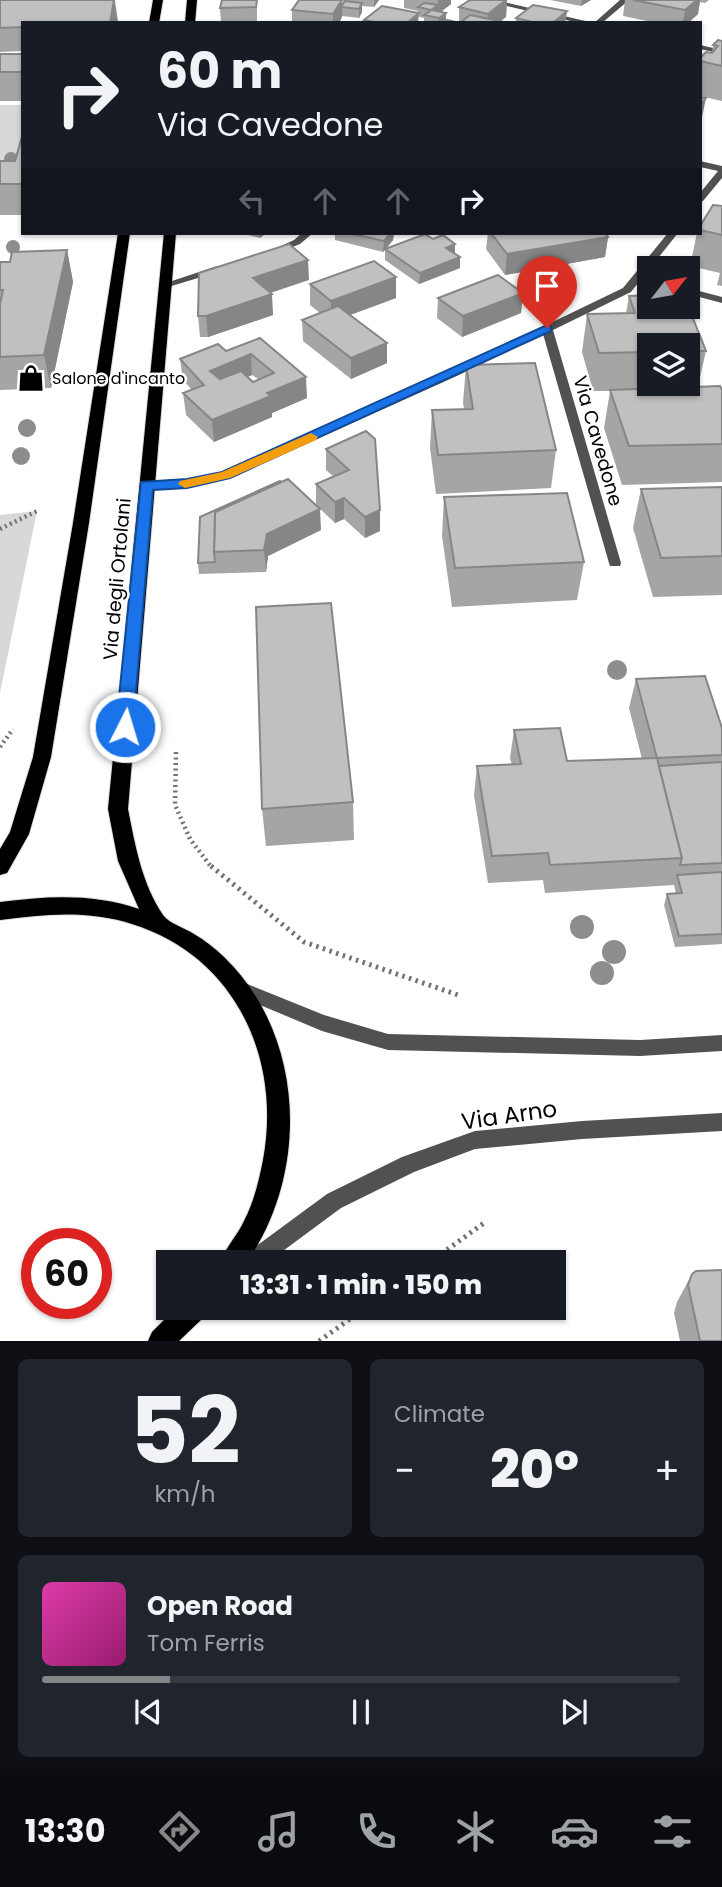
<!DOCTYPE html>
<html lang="en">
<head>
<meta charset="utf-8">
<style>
  body { margin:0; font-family:Poppins,sans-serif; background:#20242c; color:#f1f3f6; height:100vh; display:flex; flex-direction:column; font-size:26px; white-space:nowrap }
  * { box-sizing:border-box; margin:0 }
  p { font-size:23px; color:#9ea1a6 }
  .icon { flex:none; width:38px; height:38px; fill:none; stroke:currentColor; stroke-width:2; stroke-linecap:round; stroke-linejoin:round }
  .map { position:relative; height:1341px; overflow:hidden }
  .drawer { display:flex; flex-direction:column; gap:18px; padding:18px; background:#0d0f14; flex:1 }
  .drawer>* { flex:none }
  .banner { position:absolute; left:21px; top:21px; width:681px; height:214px; border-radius:0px; box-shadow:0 2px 5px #0004; background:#171b24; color:#f1f3f6; overflow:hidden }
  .needle { width:46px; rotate:59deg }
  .buttons { position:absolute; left:637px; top:256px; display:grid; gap:14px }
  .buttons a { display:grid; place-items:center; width:63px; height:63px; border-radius:0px; background:#171b24; box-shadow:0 2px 5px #0004; font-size:35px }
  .speed { position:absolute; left:21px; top:1228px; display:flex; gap:14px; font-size:35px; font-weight:700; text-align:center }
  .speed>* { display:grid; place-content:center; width:91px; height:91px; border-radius:50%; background:#171b24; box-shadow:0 2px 5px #0004; line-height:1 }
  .speed .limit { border:10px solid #d22; background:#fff; color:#111 }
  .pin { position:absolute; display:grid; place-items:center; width:60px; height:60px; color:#fff; margin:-72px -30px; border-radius:50% 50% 50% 0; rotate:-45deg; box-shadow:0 0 7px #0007 }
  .pin .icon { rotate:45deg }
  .me { position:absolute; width:77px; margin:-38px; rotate:5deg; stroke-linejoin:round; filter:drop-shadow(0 0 5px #0008) }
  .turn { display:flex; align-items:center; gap:24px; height:147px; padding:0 21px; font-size:32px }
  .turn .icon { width:91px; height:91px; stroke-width:2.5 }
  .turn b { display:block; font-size:49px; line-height:60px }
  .lanes { display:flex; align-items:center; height:66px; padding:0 21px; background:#0003; justify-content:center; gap:35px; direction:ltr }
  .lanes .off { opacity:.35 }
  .big { font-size:52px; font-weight:800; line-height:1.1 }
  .drawer .card { flex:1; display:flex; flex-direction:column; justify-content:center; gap:10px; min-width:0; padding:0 24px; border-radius:10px; background:#20242c }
  .drawer .dial { align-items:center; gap:0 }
  .dial b { font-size:91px; line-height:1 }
  .song { display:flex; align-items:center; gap:21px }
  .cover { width:84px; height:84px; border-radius:10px; background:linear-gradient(135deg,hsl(320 70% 55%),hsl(320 70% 35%)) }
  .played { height:7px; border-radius:4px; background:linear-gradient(90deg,#858687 20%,#363941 20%) }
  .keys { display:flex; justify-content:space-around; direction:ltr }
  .heat { display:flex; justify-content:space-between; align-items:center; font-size:38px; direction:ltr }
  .drawer .tiles { flex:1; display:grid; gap:18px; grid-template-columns:1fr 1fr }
  .card:last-child { grid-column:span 2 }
  .trip { position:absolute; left:156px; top:1250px; width:410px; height:70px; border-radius:0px; background:#171b24; box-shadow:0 2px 5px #0004; font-weight:800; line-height:70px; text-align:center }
  .tabs { display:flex; height:112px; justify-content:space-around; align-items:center; background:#090b0e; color:#9ea1a6 }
  .tabs .icon { width:49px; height:49px }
  .tabs .selected { color:#858687 }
  .tabs b { font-size:32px; color:#f1f3f6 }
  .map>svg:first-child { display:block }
</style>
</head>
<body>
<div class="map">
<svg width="722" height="1341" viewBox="0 0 722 1341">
  <rect width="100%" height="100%" fill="#fff"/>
  <g fill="#d8d8d8">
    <polygon points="0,105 23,105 23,159 0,188"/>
    <polygon points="37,511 0,693 0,515"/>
  </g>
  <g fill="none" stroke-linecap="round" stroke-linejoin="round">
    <defs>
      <g id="primary">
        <polygon points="153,0 163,0 159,23 149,23"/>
        <polygon points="187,0 197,0 195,23 185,23"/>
        <polygon points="118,233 130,233 89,523 51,757 29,834 7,873 0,875 0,849 10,832 33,757 73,523"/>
        <path d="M164,233H176L128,809C135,845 142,884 163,915C168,923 185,928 194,934C204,940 215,948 224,957C305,1035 310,1171 247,1262H220C226,1247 237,1236 244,1221C254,1202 259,1180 263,1160C282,1058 235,956 132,924C89,910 44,914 0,920V902C46,896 94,893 139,909L118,861L108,809Z"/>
        <polygon points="177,1307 209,1307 205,1316 179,1341 148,1341 152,1332"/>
      </g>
    </defs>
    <use href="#primary" stroke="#dbdbdb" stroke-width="2"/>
    <g stroke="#737373" stroke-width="4.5" stroke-dasharray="2 3.5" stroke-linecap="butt">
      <polyline points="0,529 37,511"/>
      <polyline points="0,747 13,729"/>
      <polyline points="176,752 175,805 190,839 212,868"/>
    </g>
    <g stroke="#737373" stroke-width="5" stroke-dasharray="2.5 4.5" stroke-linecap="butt">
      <polyline points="211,866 304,942 461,996"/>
      <polyline points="430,1262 484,1223"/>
      <polyline points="319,1341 367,1307"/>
    </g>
    <g fill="#515151" fill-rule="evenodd">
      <polygon points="481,0 495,0 594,23 620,0 629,0 602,23 579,23"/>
      <polygon points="700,45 722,50 722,54 700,49"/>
      <polygon points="700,161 722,166 722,178 703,201 700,202 700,193 718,171 700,167"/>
      <polygon points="302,233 313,233 300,244 273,255 268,252 294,240"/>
      <polygon points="668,233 678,233 631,292 553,330 621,563 620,566 610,566 609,563 543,334 459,375 230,478 187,487 146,489 140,485 146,481 187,479 223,472 451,371 623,288"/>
      <polygon points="217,266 221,267 221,271 165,288 160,285"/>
      <polygon points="688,288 722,297 722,303 688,294"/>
    </g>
    <g fill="#515151" fill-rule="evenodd">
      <polygon points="240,981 324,1015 388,1034 640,1040 722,1035 722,1051 640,1056 388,1050 322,1031 234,994 231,989 234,984"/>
      <polygon points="722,1113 722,1131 582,1139 475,1149 414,1172 341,1208 268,1262 241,1262 244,1255 327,1194 402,1157 475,1131 582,1121"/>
    </g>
    <use href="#primary" fill="#000" fill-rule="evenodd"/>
  </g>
  <g fill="#8d8d8d">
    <circle cx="11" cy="159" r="7"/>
    <circle cx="13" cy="247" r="7"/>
    <circle cx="27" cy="428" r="9"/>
    <circle cx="21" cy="456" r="9"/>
    <circle cx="617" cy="670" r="10"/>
    <circle cx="582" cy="927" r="12"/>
    <circle cx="614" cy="952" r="12"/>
    <circle cx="602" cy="973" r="12"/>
  </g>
  <g fill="#a5a5a5" fill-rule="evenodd">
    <polygon points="0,0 115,0 118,21 23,23 23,51 0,52"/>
    <polygon points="257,0 257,23 221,23 220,8"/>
    <polygon points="343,0 379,0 374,7 362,6 362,12 359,18 342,16 339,23 292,23 292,10 342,6"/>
    <polygon points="404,0 451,0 451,4 441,12 446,13 446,21 459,22 459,7 470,0 507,0 506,17 500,21 509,23 424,23 424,18 419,17 418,11 404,8"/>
    <polygon points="550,0 591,0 581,6"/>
    <polygon points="625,0 709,0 705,3 700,2 698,14 688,23 657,23 623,16"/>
    <polygon points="567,11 565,23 516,23 516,18"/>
    <polygon points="722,39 722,101 700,96 700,58 712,53 713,45 722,41"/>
    <rect x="0" y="54" width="23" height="47"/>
    <polygon points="23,133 23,215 0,215 0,161 15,161"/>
    <polygon points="722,206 722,286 717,285 720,273 690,266 697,233 700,233 700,226"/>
    <polygon points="240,233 266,233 260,238"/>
    <polygon points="335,233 394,233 393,240 387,248 455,254 460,268 419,284 385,260 385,250 383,252 335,240"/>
    <polygon points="488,233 605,233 608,237 605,257 505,275 486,249"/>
    <polygon points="67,250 73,282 51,388 0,390 0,262 10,262"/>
    <polygon points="396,277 396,298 350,315 387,343 387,363 351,379 303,341 302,320 320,313 310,305 310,284"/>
    <polygon points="309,280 270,293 273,315 208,337 200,337 198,316"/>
    <path d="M648,289H649V306L706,351L698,386L722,390V482L622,485L604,428L610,391H593L582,352L587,314L626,313L629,296L647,295ZM649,345H688V383H649Z"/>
    <polygon points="523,293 521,313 462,337 437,318 438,298"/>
    <path d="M260,338L307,398L272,413V417L214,442L186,415L183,393L192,390L183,380L180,359L226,351ZM252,375L258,379L253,382L247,377Z"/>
    <polygon points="466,365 556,450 551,488 436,494 430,448 432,410 464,409 463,403"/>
    <polygon points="366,431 380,531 365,538 344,519 335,523 316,505 316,484 333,476 326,470 326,449"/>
    <polygon points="722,487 722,595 653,597 633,528 641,489"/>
    <polygon points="444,497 584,562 577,600 452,607 442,536"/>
    <polygon points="200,517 321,530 268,556 266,572 199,574 198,563"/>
    <polygon points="636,679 722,755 722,944 675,947 664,905 667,894 676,894 674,885 545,893 543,880 488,883 474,795 477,766 512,765 510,758 514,730 567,761 642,759 629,708"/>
    <polygon points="353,802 354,840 266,846 262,809"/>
    <polygon points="692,1274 722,1341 680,1341 674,1313 677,1302"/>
  </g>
  <g fill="#868686">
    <polygon points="114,0 118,23 110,23"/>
    <polygon points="342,0 342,17 339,23 333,23 333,14"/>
    <polygon points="374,0 379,0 374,7"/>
    <polygon points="438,0 451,0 451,4 434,17 431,10 438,5"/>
    <polygon points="506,0 507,0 506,17 498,23 487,23 488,14"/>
    <polygon points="582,0 591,0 581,6"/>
    <polygon points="697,0 700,0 698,14 688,23 683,23 685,10"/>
    <polygon points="362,3 362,12 359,18 359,9"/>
    <polygon points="567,11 565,23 553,23"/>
    <polygon points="419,13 418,23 407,23"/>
    <polygon points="446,13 446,22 438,23 439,18"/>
    <polygon points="706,98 702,117 700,120 700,105"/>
    <polygon points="260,233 266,233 260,238"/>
    <polygon points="391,233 394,233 393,240 383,252 384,241"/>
    <polygon points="608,237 605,257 505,275 507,254"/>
    <polygon points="455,244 455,255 446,248"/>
    <polygon points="67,250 73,282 51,388 44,355"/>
    <polygon points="460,257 460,268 419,284 420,273"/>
    <polygon points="308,260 309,280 255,298 253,278"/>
    <polygon points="396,277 396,298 331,322 331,301"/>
    <polygon points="523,293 521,313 462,337 463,316"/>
    <polygon points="272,294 273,315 208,337 206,316"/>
    <polygon points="387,343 387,363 351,379 351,358"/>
    <polygon points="251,354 252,375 212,392 210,371"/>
    <polygon points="306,377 307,398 272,413 272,417 214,442 212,420 267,393"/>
    <polygon points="344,498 344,519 335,523 335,502"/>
    <polygon points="320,509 321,530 268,556 266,572 264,550 267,534"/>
    <polygon points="380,510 380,531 365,538 365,517"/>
  </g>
  <g fill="#c0c0c0" stroke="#868686" stroke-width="2" fill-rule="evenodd">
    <polygon points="0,0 114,0 110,23 23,23 23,27 0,28"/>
    <polygon points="222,0 257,0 256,7 220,8"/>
    <polygon points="299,0 342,0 333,14 292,10"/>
    <polygon points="470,0 506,0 488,14 459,7"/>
    <polygon points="633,0 697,0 685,10"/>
    <polygon points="345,1 362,3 359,9 341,7"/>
    <polygon points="424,3 438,5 431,10 418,7"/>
    <polygon points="533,5 567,11 553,23 536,23 516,18"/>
    <polygon points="382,6 419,13 407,23 379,23 364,20"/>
    <polygon points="432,10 446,13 439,18 424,15"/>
    <polygon points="470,15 509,23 460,23"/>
    <polygon points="447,20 460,23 444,23"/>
    <polygon points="718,40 722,41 722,66 700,61 700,58 706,52 712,53 718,46 713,45"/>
    <rect x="0" y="54" width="23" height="18"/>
    <polygon points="700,97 706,98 700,105"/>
    <polygon points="23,133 23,184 0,184 0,161 15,161"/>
    <polygon points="713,205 722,206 722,235 700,230 700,226"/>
    <polygon points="348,233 391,233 384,241"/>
    <polygon points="491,233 605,233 608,237 507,254"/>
    <polygon points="425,234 433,239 443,235 455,244 446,248 460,257 420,273 385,249"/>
    <polygon points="289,244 308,260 253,278 272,294 206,316 198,316 199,273"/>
    <polygon points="67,250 44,355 0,357 0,304 3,290 0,290 0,262 10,262 12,252"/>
    <polygon points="374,261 396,277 331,301 310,284"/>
    <polygon points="498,275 523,293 463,316 438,298"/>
    <polygon points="649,295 649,306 688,306 706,351 688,351 688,345 649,345 649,352 599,353 587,314 635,313 629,296"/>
    <polygon points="338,306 387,343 351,358 302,320"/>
    <path d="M260,338L306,377L267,393L271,396L212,420L183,393L204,385L180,359L218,344L226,351ZM251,354L274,373L253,382L241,371L220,379L210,371Z"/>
    <polygon points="535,363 556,450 438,455 432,410 473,409 466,365"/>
    <polygon points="720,386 722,390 722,444 629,446 610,390"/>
    <polygon points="366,431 375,439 380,510 365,517 344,498 335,502 316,484 349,470 326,449"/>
    <polygon points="288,479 320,509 267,534 264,550 214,552 215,512"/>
    <polygon points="280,481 281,482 215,512 214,552 215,562 198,563 200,517"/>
    <polygon points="722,487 722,556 661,558 641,489"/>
    <polygon points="567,493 584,562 455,568 444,497"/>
    <polygon points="331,603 353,802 262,809 256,607"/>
    <polygon points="705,676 722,728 722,755 657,758 682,858 550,865 548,853 492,856 477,766 521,764 514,730 560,728 567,761 657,758 636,679"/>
    <polygon points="722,762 722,863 680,865 682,858 659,766"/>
    <polygon points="722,872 722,934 679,936 667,894 682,893 677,875"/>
    <polygon points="722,1270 722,1341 700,1341 688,1285 692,1274 696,1271"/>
  </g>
  <polygon fill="#1a73e8" stroke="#114b97" stroke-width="2" points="547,325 551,326 551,331 230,478 187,488 153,490 133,727 130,732 119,732 116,727 141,482 187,479 222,472"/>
  <polygon fill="#f59e0b" points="311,433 318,437 316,440 230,478 185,488 178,484 180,481 222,472"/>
  <defs>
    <symbol id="shop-bare" viewBox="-9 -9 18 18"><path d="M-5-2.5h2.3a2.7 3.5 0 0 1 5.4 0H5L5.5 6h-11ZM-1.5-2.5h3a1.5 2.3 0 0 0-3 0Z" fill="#000" stroke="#fff" stroke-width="2.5" paint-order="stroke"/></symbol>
  </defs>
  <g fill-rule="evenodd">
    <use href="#shop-bare" x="12" y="359" width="38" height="38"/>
  </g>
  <g text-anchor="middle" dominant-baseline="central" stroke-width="5" stroke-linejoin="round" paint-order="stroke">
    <g font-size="16" fill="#000" stroke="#fff" text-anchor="start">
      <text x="52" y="378">Salone d'incanto</text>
    </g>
    <g font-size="19" fill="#000" stroke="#fff">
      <text transform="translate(598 441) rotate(74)">Via Cavedone</text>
      <text transform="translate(117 579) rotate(-85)">Via degli Ortolani</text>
    </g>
    <g font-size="23" fill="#000" stroke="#fff">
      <text transform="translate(509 1115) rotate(-8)">Via Arno</text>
    </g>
  </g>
</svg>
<div class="buttons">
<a><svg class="needle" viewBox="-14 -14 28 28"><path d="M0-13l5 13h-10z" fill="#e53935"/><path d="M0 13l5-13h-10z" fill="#9ea1a6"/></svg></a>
<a><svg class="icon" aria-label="layers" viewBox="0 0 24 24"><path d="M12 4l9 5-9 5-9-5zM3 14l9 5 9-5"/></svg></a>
</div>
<div class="speed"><div class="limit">60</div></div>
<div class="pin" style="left:547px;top:328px;background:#d93025"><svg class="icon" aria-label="arrive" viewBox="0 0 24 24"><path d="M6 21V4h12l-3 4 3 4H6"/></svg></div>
<svg class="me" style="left:125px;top:727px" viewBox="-20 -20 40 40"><circle r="17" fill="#1a73e8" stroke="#fff" stroke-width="3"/><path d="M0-11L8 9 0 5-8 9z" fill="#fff"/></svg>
<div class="trip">13:31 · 1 min · 150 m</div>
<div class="banner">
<div class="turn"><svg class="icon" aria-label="right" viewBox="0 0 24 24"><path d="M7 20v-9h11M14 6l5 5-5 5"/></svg><div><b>60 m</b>Via Cavedone</div></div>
<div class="lanes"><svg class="icon off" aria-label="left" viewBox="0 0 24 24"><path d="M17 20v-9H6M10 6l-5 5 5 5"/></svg><svg class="icon off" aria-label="ahead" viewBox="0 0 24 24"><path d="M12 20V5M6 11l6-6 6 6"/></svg><svg class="icon off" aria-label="ahead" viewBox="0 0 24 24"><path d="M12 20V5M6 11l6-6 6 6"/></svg><svg class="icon" aria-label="right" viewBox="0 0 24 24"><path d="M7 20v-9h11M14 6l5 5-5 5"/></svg></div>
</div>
</div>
<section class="drawer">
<div class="tiles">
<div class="card dial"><b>52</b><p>km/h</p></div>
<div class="card"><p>Climate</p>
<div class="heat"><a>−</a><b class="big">20°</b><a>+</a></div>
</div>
<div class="card">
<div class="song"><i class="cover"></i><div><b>Open Road</b><p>Tom Ferris</p></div></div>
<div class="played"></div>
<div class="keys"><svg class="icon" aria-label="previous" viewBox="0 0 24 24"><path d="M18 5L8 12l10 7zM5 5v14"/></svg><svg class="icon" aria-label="pause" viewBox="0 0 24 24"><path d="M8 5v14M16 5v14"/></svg><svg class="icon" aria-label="next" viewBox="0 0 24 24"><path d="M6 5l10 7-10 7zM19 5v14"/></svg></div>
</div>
</div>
</section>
<nav class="tabs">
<b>13:30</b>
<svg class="icon selected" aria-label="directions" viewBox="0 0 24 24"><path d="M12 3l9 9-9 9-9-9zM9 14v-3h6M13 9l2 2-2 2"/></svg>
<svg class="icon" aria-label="music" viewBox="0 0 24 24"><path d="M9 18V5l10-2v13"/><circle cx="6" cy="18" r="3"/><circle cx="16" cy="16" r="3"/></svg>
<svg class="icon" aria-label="phone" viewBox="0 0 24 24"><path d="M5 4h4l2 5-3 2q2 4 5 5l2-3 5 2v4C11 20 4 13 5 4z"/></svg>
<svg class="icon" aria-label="climate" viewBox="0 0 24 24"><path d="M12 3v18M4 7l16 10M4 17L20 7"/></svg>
<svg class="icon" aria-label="car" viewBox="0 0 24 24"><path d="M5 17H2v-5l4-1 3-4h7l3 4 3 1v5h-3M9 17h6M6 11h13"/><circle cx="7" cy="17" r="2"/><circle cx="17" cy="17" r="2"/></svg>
<svg class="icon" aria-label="filters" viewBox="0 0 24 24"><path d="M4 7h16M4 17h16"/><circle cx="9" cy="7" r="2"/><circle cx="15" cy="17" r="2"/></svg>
</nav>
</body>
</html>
